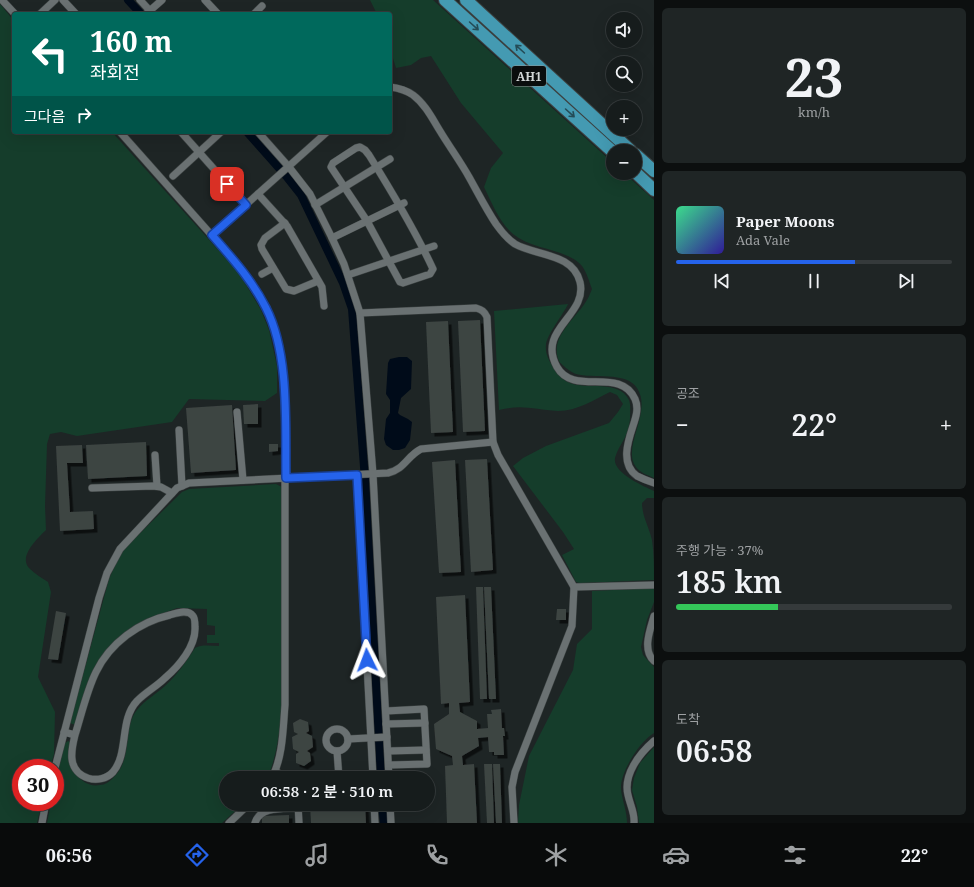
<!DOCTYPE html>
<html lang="ko">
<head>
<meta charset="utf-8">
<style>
  body { margin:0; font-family:"Noto Serif","Noto Sans KR",serif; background:#1f2525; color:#f1f3f6; height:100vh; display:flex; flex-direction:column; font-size:15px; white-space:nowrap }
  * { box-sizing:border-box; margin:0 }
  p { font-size:13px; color:#9ea1a3 }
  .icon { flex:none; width:22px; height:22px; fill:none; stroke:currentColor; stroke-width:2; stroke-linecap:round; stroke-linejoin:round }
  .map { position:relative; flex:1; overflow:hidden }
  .panel { display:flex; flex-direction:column; gap:8px; padding:8px; background:#0c0f0f; width:320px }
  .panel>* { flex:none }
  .banner { position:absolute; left:12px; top:12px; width:380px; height:122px; border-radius:4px; box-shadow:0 4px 16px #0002,0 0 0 1px #353a3b; background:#00695c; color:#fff; overflow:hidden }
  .tools { position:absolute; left:606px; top:12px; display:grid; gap:8px }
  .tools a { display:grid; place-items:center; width:36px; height:36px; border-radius:50%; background:#161c1c; box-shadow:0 4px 16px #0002,0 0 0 1px #353a3b; font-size:20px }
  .speed { position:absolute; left:12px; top:759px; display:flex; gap:8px; font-size:20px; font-weight:700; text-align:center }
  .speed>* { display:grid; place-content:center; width:52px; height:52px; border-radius:50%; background:#161c1c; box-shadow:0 4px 16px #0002,0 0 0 1px #353a3b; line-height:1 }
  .speed .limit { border:6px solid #d22; background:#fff; color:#111 }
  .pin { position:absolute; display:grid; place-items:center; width:34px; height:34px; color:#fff; margin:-17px; border-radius:8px; box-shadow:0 2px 6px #0006 }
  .me { position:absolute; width:44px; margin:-22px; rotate:357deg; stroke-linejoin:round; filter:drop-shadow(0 0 3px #0008) }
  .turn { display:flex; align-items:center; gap:14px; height:84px; padding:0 12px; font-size:18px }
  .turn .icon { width:52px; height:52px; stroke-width:2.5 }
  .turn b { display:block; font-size:28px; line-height:34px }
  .then { display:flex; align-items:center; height:38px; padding:0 12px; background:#0003; gap:8px; font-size:15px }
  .big { font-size:30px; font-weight:600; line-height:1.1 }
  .panel .widget { flex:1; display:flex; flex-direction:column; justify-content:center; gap:6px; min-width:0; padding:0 14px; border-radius:6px; background:#1f2525 }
  .panel .dial { align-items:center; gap:0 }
  .dial b { font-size:52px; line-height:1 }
  .song { display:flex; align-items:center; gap:12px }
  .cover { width:48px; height:48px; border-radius:6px; background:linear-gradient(135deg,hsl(150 70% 55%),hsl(250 70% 35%)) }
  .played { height:4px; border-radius:2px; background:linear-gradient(90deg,#2563eb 65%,#353a3b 65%) }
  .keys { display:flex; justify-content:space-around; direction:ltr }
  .heat { display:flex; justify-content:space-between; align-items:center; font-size:22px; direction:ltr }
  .charge { height:6px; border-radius:3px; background:linear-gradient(90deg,#34c759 37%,#353a3b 0) }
  .trip { position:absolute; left:219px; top:771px; width:216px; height:40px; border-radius:20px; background:#161c1c; box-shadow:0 4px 16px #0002,0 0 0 1px #353a3b; font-weight:600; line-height:40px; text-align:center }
  .tab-bar { display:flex; height:64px; justify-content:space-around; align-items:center; background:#090b0b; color:#9ea1a3 }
  .tab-bar .icon { width:28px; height:28px }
  .tab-bar .current { color:#2563eb }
  .tab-bar b { font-size:18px; color:#f1f3f6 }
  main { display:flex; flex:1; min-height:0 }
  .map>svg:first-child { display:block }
</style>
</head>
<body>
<main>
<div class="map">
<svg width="654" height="823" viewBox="0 0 654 823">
  <defs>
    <filter id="shadow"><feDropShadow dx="3.5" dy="3.5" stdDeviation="0" flood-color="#0009"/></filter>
  </defs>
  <rect width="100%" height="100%" fill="#1e2525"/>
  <g fill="#153d2b">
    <path d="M370,0H433L613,163V173H624L654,200V478C648,475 640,473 636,467C621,447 653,412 637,388C626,371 593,379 576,374C573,373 569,370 566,368C564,366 560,363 559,361C549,338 574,320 585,303C588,299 590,294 592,289C589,281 587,273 582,266C568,249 532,250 513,234C499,222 492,203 484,187L491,168L503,153L461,103L431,56L421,58L411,65L396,68L390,49V14H377Z"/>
    <path d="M0,4L14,21V132H112L239,273L261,310L269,330L277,366V393L265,401L189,399L172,422L77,436L61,432L50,434L47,444L45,506L46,530C38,538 17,557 30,569C35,574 42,578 48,582L51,592L38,677L55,712L54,754L50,768H21V802H42L37,823H0Z"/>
    <path d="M568,304C563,315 548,333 546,344C545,353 548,359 553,367C557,373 562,380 570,383C586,390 619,379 629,400C631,405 630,413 630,418C629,436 622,440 616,455C608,471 643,486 654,491V498H647L642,503C642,516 649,527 652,540C654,553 654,567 654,580L580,583L576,582L562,555L574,549L563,532L513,466L523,458L546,446L609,423L618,412L623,404L617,395L610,392C594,400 577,411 558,411C535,410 523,404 499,410L494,311Z"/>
    <path d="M276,484L282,487C282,538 282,588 282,639C282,685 285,734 268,777L226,778V804H243L222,823H47L51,802H55V784L65,743L68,741L70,742C69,755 68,765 76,774C82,782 90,787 100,785C105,785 109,782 113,778C134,758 122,729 137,710C144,701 156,694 165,686C177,675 186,662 195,648C202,644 211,646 219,646V643H207V635H215V626L207,625V609L177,608L145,620L128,631L99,660L75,725L70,723L109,579L116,563L124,549L182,492L189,489Z"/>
    <path d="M654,588V602L647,620L641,647L643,655L654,667V733C640,741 620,772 621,789C622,800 627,811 627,823H518L519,805L529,756L573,670L577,644L592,629V591Z"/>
    <polygon points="654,747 654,823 639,823 637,807 632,790 634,778 640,763"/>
  </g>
  <polygon fill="#000b19" points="399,357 407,357 412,361 411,389 401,398 398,413 400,415 408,419 412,422 410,440 405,448 399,450 393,450 386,445 384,439 386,419 390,413 390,400 386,394 388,363 390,359"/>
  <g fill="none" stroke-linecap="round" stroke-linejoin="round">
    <g stroke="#000b19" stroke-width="8">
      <polyline points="128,0 141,14"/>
      <polyline points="247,132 286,176 301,195 343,283 352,309 365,480 381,778"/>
      <polyline points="382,804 384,823"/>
    </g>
  </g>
  <g fill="#3d4442" filter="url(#shadow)">
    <polygon points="480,320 485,431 463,432 458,321"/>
    <polygon points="448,321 453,432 431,433 426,322"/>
    <polygon points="258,404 258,424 244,424 243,405"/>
    <polygon points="232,405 236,470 191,473 186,408"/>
    <polygon points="146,442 147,476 88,479 86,445"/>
    <polygon points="269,444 278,444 278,451 269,452"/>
    <polygon points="82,445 83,463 67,463 70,512 93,511 94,529 60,531 56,446"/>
    <polygon points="487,459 493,570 471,572 465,460"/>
    <polygon points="455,460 461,572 439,573 432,462"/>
    <polygon points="476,587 483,587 487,699 480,699"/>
    <polygon points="484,587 491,587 496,699 489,699"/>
    <polygon points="465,595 470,702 459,703 460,712 477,721 477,729 488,728 487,714 492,714 491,710 501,709 502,728 504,728 505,736 503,736 504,755 494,755 494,752 489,752 488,737 478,738 479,746 462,756 463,765 474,764 477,823 447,823 445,766 453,765 452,756 436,749 434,724 449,714 449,703 441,704 436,597"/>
    <polygon points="557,609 566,609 566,620 556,620"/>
    <polygon points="56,611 66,613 58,660 48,659"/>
    <polygon points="300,719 308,722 309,731 306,733 312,736 313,747 307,751 310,753 311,761 304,766 296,763 296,754 299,752 293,749 292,737 298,734 294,732 293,723"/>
    <polygon points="484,764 492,764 494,823 487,823"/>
    <polygon points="493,764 500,764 502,823 496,823"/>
    <polygon points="310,804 365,804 366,823 311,823"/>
    <polygon points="289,815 289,823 262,823 262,816"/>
  </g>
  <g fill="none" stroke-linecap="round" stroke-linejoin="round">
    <defs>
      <g id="minor">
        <polyline points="2,0 15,14"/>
        <polyline points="63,0 76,14"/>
        <polyline points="140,0 152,13"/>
        <polyline points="205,0 218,14"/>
        <polyline points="40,14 55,0"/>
        <polyline points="146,14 162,0"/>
        <polyline points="254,14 262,6"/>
        <path d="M390,87C398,88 406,90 413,95C425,104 432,118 440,131C449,146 460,161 469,177C478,193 486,209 496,224C501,231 507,239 515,244C536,256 573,253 580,282C588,316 536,329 557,367C574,397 620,366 635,399C639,408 636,417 633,426C628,441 620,464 637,476C643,479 648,481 654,483"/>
        <path d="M120,132L239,266L267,308L278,340L283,369L285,418V705C283,729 283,756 272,778"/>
        <polyline points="181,132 246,205"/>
        <polyline points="258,132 289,167 310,194 332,238 344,264 360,313 373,474 389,778"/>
        <path d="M360,147L365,150L369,155C392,192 415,230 433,269L430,274L403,283L400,282L367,221L331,167L333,163L356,148Z"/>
        <polyline points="173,176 221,132"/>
        <polyline points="258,194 287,226 322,287 324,306"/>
        <polyline points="315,205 390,159"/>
        <polyline points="285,223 265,238 261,245 262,249 286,289 294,291 318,281"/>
        <polyline points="212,235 327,132"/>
        <polyline points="332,238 404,203"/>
        <polyline points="262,274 273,268"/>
        <polyline points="348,275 434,246"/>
        <path d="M360,313L476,308C482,310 484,311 487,317L493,442L498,455L574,587L572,626L515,772L512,787L514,823"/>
        <polyline points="237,412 243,480"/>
        <polyline points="179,430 182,486"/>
        <polyline points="155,455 157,486"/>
        <polyline points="357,475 373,778"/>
        <polyline points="92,488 153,486 161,487 172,493"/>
        <polyline points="574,587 654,585"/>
        <path d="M654,616C650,630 642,650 654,661"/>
        <polyline points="386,711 424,709 427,764 389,765"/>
        <polyline points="386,724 425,723"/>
        <circle cx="337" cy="740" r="11"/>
        <path d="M64,732L75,735C73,743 71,751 72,759C74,779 100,786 113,772C129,753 119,720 137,701C146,692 157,686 165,678C179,666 196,646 195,627C195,624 195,618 193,616C188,609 177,613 170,615C139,622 110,643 96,672C87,690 81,716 75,735"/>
        <polyline points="348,739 387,737"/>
        <polyline points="337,751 339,778"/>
        <polyline points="388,751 426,750"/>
        <path d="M55,768L99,598L107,573L120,549L177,488L189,483L388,473C405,469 407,456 421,449L493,442"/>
        <polyline points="275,771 287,778"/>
        <polyline points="298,804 299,823"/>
        <polyline points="374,804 375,823"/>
        <polyline points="390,804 391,823"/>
        <polyline points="42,823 46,802"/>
        <polyline points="229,823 249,804"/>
        <path d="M255,823C260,806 283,809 298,808"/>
        <path d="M634,823C635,813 630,805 628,795C623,775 639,754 654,741"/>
      </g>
      <g id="motorway">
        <polyline points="445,0 613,152"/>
        <polyline points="466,0 631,151"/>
        <polyline points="635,154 654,171"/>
        <polyline points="635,172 654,190"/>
      </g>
    </defs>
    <use href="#minor" stroke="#3c4242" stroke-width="8"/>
    <use href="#motorway" stroke="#3c4242" stroke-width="14"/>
    <use href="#minor" stroke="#6a7172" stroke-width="7"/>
    <use href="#motorway" stroke="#449ab2" stroke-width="12"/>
  </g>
  <defs><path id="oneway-shaft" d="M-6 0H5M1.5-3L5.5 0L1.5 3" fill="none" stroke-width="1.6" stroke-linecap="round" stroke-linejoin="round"/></defs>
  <g stroke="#244c57">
    <use href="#oneway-shaft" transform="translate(474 26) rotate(42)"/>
    <use href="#oneway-shaft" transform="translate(520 49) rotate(-138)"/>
    <use href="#oneway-shaft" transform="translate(570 113) rotate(42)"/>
  </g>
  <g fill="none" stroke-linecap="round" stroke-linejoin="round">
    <defs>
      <path id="route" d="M227,184L246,205L212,235C232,258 252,280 266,308C290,355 285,426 286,478L357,475L367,660"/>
    </defs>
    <use href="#route" stroke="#184099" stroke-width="10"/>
    <use href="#route" stroke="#2563eb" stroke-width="7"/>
  </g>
  <g text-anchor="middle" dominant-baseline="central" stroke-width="4" stroke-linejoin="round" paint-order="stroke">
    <rect fill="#0a0d0d" stroke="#959999" stroke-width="1" x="512" y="66" width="34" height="20" rx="3"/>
    <g font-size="12" font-weight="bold" fill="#d1d5d5">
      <text x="529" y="76">AH1</text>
    </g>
  </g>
</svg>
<div class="tools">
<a><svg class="icon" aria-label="sound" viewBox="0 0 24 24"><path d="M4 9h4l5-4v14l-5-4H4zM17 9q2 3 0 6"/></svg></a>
<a><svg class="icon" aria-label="search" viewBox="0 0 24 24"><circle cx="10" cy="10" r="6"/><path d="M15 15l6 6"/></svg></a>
<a>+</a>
<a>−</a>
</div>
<div class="speed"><div class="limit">30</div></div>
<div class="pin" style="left:227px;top:184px;background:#d93025"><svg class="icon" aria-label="arrive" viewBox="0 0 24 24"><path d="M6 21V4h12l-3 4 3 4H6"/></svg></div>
<svg class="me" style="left:367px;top:660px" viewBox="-20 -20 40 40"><path d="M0-17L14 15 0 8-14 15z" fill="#2563eb" stroke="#fff" stroke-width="4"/></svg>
<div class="trip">06:58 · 2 분 · 510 m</div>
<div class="banner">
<div class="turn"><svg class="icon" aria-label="left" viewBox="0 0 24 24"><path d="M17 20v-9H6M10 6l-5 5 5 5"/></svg><div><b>160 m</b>좌회전</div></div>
<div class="then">그다음<svg class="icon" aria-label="right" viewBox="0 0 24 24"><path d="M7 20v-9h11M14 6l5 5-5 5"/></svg></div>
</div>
</div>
<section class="panel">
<div class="widget dial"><b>23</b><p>km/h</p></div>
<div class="widget">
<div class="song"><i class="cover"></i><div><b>Paper Moons</b><p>Ada Vale</p></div></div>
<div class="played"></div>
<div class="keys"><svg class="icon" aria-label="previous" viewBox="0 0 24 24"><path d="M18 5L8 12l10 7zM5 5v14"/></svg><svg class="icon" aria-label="pause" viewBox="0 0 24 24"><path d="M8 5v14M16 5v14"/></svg><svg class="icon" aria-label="next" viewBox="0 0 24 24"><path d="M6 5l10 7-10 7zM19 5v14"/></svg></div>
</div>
<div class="widget"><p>공조</p>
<div class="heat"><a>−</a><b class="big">22°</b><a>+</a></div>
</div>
<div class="widget"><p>주행 가능 · 37%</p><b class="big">185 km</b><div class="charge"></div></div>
<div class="widget"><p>도착</p><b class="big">06:58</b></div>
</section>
</main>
<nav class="tab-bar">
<b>06:56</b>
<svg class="icon current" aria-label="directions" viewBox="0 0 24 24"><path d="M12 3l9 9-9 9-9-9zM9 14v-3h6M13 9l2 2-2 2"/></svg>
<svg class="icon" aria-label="music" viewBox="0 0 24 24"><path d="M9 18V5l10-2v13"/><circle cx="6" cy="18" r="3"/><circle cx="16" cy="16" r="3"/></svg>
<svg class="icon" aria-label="phone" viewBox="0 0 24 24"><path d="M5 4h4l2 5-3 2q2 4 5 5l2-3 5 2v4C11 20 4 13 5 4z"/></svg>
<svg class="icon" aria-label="climate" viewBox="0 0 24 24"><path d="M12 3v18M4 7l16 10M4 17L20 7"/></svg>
<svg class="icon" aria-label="car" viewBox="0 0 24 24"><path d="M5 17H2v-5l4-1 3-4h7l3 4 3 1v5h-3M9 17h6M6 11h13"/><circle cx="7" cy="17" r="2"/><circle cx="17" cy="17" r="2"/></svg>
<svg class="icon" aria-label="filters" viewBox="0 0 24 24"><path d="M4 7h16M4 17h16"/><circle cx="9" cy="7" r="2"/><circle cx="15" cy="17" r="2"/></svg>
<b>22°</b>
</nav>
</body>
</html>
